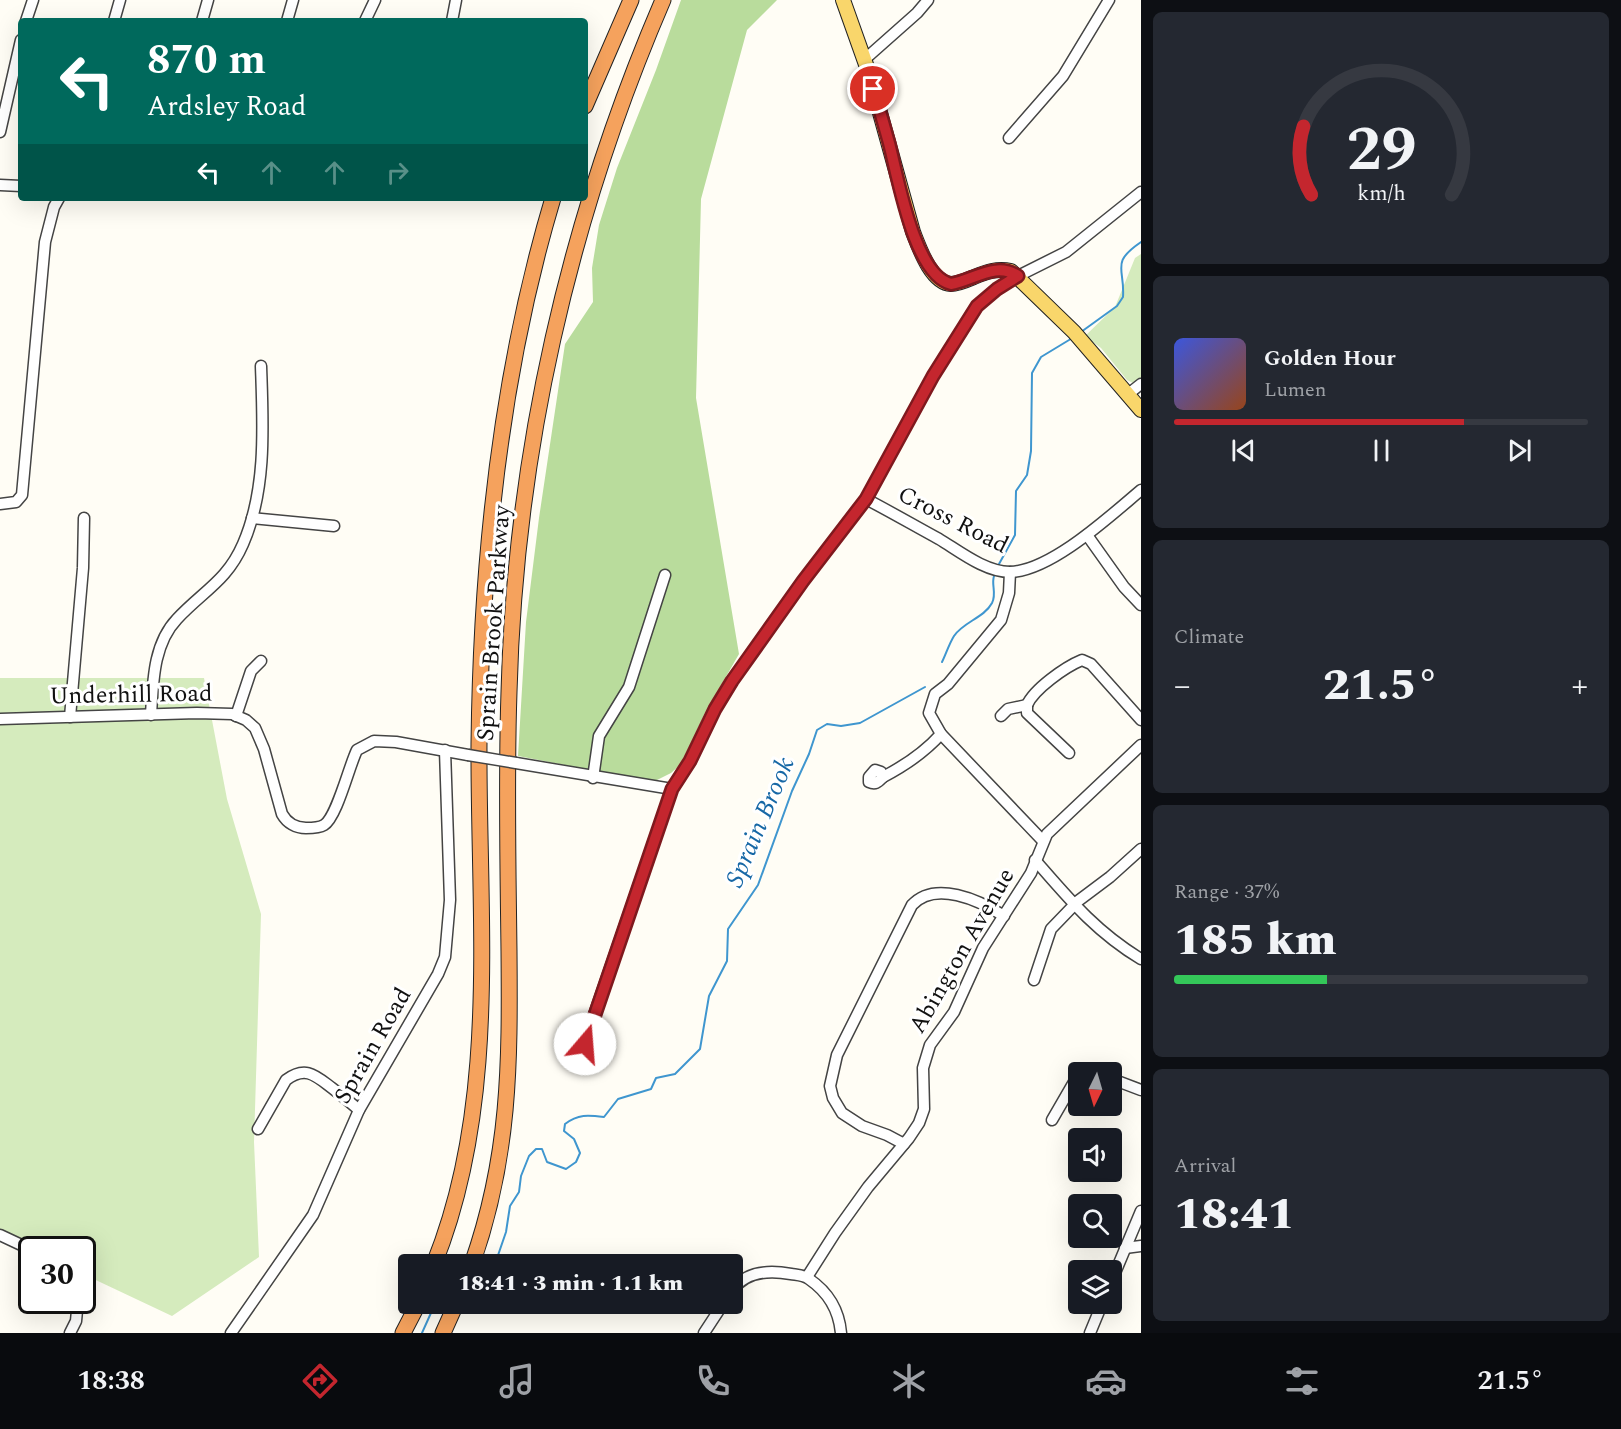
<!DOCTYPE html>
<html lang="en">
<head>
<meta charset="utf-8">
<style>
  body { margin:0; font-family:Spectral,serif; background:#242831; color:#f1f3f6; height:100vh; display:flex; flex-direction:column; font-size:22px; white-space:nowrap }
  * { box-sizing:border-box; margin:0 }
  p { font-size:20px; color:#9ea1a6 }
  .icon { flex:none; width:33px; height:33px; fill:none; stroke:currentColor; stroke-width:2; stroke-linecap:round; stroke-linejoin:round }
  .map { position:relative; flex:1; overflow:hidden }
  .details { display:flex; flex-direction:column; gap:12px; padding:12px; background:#0d0f14; width:480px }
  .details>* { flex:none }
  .guide { position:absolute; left:18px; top:18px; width:570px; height:183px; border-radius:6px; box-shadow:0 6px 24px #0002; background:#00695c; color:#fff; overflow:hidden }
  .needle { width:39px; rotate:185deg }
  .tools { position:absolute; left:1068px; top:1062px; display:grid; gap:12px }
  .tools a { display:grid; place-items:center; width:54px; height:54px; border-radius:6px; background:#171b24; box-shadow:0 6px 24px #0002; font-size:30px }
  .speed { position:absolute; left:18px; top:1236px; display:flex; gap:12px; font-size:30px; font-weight:700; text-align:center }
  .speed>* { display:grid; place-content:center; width:78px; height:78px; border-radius:50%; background:#171b24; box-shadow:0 6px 24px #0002; line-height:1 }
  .speed .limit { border:3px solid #111; border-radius:9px; background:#fff; color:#111 }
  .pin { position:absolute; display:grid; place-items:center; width:51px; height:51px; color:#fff; margin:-26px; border:3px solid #fff; border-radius:50%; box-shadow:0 2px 6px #0007 }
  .me { position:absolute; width:66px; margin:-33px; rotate:18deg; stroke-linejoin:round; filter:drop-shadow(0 0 4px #0008) }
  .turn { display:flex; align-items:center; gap:21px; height:126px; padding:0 30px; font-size:27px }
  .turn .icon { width:78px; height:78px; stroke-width:2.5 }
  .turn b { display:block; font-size:42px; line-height:51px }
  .lanes { display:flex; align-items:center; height:57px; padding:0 30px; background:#0003; justify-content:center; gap:30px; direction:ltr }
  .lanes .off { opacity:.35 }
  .big { font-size:45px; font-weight:800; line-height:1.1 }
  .details .card { flex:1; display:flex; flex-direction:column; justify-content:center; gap:9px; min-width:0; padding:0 21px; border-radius:9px; background:#242831 }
  .details .dial { align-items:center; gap:0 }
  .dial svg { height:156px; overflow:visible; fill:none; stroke:#363941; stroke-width:7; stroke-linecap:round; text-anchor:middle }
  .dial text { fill:#f1f3f6; stroke:none }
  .song { display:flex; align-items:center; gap:18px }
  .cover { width:72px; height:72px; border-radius:9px; background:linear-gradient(135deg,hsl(230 70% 55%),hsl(20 70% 35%)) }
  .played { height:6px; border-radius:3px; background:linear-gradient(90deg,#c4262e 70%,#363941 70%) }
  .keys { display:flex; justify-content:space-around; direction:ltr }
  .heat { display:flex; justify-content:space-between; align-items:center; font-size:33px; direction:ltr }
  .charge { height:9px; border-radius:4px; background:linear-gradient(90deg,#34c759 37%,#363941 0) }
  .trip { position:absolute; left:398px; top:1254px; width:345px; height:60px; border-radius:6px; background:#171b24; box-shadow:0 6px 24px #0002; font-weight:800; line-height:60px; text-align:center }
  .menu { display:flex; height:96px; justify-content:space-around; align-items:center; background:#090b0e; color:#9ea1a6 }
  .menu .icon { width:42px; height:42px }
  .menu .active { color:#c4262e }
  .menu b { font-size:27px; color:#f1f3f6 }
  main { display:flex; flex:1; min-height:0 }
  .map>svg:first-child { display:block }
</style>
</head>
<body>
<main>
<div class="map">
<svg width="1141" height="1333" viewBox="0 0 1141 1333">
  <rect width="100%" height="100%" fill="#fffdf5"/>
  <g fill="#d5ebbd">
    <polygon points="1141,254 1141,378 1133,383 1127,380 1101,348 1085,336 1115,307 1135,258"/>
    <polygon points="0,678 204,678 227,799 261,914 254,1142 259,1257 172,1316 83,1274 82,1250 31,1250 0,1235"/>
  </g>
  <polygon fill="#b9dc9c" points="681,0 777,0 747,30 701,199 696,398 739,654 705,713 681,764 671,773 657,780 643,780 518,756 526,622 539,518 565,344 593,302 592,268 599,225 617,168 656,70"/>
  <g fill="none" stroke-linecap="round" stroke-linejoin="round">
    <g stroke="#3f96cf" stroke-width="2">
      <path d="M1081,332L1117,306L1123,297C1125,268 1110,263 1141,242"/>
      <polyline points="999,564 1015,535 1016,491 1027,475 1031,451 1032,373 1041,357 1074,337"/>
      <path d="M942,662C946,654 949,644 954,636C963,622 984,618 992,603C997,593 991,585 994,576"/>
      <path d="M495,1264L506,1232L510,1206L519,1192L521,1176L529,1156L536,1149H542L547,1162L566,1169L576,1162L580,1153L574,1139L564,1131L565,1124C578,1114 588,1115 604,1117L618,1099L651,1089L656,1078L675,1074L700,1049L709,996L727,961L728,929L758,885L792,791L809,754L817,730L827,724L841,726L860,723L925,687"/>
      <polyline points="422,1333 435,1304"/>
    </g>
    <defs>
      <g id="minor">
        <polyline points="26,21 33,0"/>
        <polyline points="114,21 120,0"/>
        <polyline points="202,21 208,0"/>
        <polyline points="287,21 293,0"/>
        <polyline points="365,21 375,0"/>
        <polyline points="452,21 456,0"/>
        <polyline points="864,60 917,13 928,0"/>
        <polyline points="0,132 21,40"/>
        <polyline points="1009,138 1063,76 1109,0"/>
        <polyline points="0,185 21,186"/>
        <polyline points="1127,395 1141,384"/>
        <path d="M866,499C891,512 915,526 939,539C959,551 985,572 1010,572C1051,571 1110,516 1141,490"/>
        <polyline points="0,504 16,502 22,495 45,242 54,207 59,198"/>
        <polyline points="252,518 334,526"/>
        <polyline points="1087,535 1124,587 1141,605"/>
        <polyline points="1010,572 1009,593 1001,620 948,684 935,694 929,713 941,734 1043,841"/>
        <path d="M1027,705C1034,689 1065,667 1082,660L1091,664L1141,720"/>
        <polyline points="1027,705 1027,713 1069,753"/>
        <path d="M151,715C153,683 153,644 177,619C203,591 227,581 243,544C267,489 263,424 261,366"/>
        <polyline points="236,716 251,671 261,661"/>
        <polyline points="1001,716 1008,709 1027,705"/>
        <polyline points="70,717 83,568 84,518"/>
        <path d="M0,719L197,713L232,714L246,720L255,728L264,749L282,814C287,823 296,828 306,828C312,828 319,828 324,825C337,817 349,766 357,750L374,741L396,742L468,755"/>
        <polyline points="516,763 672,789"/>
        <path d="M875,770L881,772L883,777C878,782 876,785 869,782V777Z"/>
        <path d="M883,777C906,765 924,753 941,734"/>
        <polyline points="593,778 599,736 629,687 665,575"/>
        <path d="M1035,860C1069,899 1096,932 1141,959"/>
        <polyline points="1034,980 1051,929 1078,901 1110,877 1141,849"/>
        <polyline points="584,1044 672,789 690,761 715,709 732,681 803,581 866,499 933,376 977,306 997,289 1018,276 1066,252 1141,192"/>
        <polyline points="1092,1072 1096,1072"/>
        <polyline points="1112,1079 1141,1090"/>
        <polyline points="1052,1120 1074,1082 1078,1080"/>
        <path d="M258,1129L286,1080C306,1065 316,1076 332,1088C341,1095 350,1102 359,1110"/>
        <path d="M904,1144L887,1135L862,1126L842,1113L833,1098L830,1086L837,1055L912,905C935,880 979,900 1004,916"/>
        <polyline points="0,1235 32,1250"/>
        <polyline points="1125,1248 1141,1246"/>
        <polyline points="807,1277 835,1233 868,1187 909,1138 919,1123 924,1109 923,1068 930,1045 954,1012 983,948 1031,873 1047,834 1141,745"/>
        <polyline points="1112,1280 1141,1211"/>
        <path d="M732,1291C745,1271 769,1270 791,1274C797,1275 804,1275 809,1279C828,1292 839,1310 841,1333"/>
        <polyline points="70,1333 76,1321 78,1300"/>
        <polyline points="231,1333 313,1215 359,1110 438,974 445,957 450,900 445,750"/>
        <polyline points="704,1333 723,1304"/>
        <polyline points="1090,1333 1102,1304"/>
      </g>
      <path id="major" d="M843,0L869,73L913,232C919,247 931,283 951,284C958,284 967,280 974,277C986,272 997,268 1011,271L1074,332L1141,410"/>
      <g id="highway">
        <polyline points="585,106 631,0"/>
        <path d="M434,1264C500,1101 478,916 479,744C481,560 500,375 553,198"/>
        <path d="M472,1264C510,1156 510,1064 509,951C508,865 506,778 509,692C515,454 569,218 663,0"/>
        <polyline points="403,1333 418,1304"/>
        <polyline points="443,1333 456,1304"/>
      </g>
    </defs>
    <use href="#minor" stroke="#444" stroke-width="13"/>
    <use href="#major" stroke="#222" stroke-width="16"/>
    <use href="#highway" stroke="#222" stroke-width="17"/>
    <use href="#minor" stroke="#fff" stroke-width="10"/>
    <use href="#major" stroke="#f9d66b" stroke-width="14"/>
    <use href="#highway" stroke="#f5a25d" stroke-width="15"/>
    <defs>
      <polyline id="minor-bridge" points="468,755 516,763"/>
    </defs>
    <use href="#minor-bridge" stroke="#444" stroke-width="13" stroke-linecap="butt"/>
    <use href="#minor-bridge" stroke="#fff" stroke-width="10"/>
  </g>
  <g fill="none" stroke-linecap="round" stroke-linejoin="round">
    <defs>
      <path id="route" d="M585,1044L672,789L690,761L715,709L732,681L803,581L866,499L933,376L977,306L997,289L1018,276C996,261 974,280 951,284C914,275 898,177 889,143C884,125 879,107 873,89"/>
    </defs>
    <use href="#route" stroke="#7f191e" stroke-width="15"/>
    <use href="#route" stroke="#c4262e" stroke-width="10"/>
  </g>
  <g text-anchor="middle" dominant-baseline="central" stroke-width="6" stroke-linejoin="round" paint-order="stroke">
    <g font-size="24" fill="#111" stroke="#fff">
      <text transform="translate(953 520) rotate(27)">Cross Road</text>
      <text transform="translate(494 623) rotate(-86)">Sprain Brook Parkway</text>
      <text transform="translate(131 695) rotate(-1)">Underhill Road</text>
      <text transform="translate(962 951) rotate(-60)">Abington Avenue</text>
      <text transform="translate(373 1046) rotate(-60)">Sprain Road</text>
    </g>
    <g font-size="26" font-style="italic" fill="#1768a6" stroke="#fff">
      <text transform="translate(760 822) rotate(-67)">Sprain Brook</text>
    </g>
  </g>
</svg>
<div class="tools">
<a><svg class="needle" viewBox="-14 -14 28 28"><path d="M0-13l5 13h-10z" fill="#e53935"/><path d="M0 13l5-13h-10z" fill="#9ea1a6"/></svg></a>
<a><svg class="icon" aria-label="sound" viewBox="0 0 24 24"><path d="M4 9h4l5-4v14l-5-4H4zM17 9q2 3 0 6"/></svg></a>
<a><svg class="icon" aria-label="search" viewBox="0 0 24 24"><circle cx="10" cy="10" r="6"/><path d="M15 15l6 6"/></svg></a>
<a><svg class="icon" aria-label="layers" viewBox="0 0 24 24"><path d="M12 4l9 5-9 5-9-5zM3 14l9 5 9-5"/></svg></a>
</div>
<div class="speed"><div class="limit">30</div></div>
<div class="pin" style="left:873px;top:89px;background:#d93025"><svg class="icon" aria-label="arrive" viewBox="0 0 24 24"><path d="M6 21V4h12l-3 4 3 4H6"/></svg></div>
<svg class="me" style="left:585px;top:1044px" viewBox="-20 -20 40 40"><circle r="19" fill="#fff"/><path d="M0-13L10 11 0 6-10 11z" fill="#c4262e"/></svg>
<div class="trip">18:41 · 3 min · 1.1 km</div>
<div class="guide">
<div class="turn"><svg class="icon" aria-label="left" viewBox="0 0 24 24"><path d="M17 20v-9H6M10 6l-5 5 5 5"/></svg><div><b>870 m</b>Ardsley Road</div></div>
<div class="lanes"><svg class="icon" aria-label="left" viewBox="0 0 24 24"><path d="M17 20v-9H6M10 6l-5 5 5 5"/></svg><svg class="icon off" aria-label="ahead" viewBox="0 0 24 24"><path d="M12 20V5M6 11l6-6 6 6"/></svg><svg class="icon off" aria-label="ahead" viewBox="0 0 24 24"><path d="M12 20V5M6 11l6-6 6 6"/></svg><svg class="icon off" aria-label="right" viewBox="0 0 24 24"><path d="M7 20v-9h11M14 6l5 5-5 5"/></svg></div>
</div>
</div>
<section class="details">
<div class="card dial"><svg viewBox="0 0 100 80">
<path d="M14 69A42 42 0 1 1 86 69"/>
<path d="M14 69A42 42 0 0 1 10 34" stroke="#c4262e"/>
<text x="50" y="56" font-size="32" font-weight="700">29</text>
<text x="50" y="72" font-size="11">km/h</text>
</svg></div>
<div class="card">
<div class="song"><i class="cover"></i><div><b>Golden Hour</b><p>Lumen</p></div></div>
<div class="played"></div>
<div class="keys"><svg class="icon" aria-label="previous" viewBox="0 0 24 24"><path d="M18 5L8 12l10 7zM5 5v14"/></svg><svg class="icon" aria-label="pause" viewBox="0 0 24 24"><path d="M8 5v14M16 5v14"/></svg><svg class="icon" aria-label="next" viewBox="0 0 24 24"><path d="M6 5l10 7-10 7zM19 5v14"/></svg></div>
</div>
<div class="card"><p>Climate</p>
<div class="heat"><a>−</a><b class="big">21.5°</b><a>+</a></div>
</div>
<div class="card"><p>Range · 37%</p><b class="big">185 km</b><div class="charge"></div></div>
<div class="card"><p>Arrival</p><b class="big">18:41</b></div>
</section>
</main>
<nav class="menu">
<b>18:38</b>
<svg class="icon active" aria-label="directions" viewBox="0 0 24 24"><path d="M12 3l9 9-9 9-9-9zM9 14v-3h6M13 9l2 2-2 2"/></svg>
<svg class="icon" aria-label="music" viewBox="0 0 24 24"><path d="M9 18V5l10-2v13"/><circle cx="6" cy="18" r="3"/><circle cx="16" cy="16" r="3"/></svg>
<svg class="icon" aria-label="phone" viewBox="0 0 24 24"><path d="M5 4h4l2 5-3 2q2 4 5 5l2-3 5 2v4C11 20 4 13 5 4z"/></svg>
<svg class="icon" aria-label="climate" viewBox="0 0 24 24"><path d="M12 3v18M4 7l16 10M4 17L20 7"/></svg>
<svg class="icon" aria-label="car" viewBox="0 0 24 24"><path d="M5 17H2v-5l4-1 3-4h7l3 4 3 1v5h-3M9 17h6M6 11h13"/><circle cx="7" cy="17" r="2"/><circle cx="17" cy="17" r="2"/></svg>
<svg class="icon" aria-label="filters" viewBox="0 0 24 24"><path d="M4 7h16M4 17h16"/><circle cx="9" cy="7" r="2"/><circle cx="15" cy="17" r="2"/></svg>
<b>21.5°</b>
</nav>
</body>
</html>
